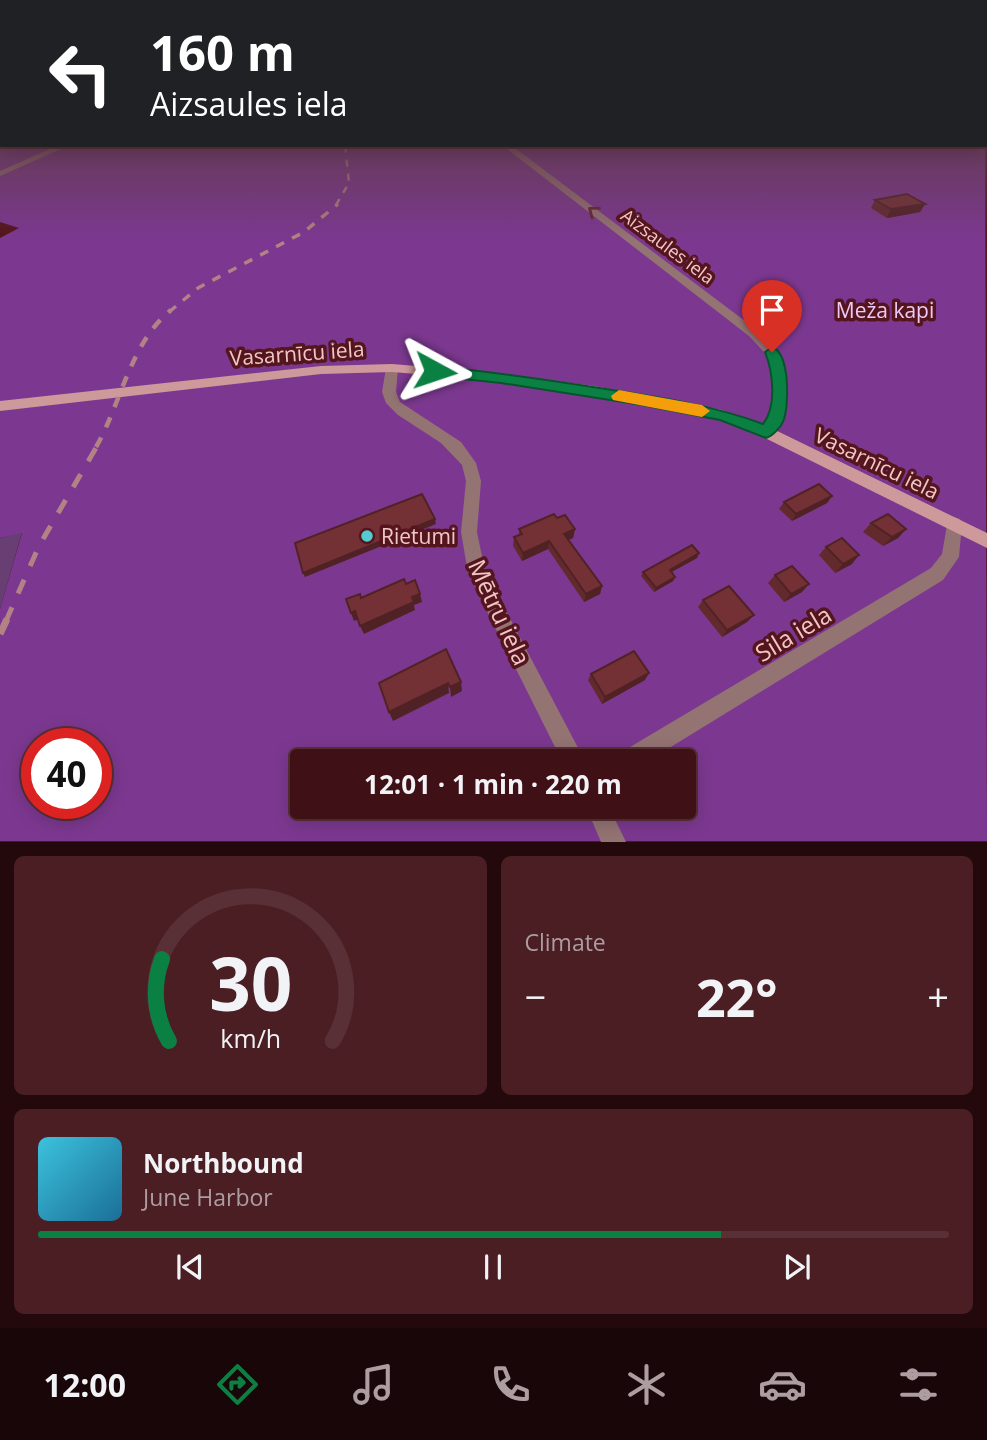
<!DOCTYPE html>
<html lang="en">
<head>
<meta charset="utf-8">
<style>
  body { margin:0; font-family:"Open Sans",sans-serif; background:#4a1e23; color:#f1f3f6; height:100vh; display:flex; flex-direction:column; font-size:26px; white-space:nowrap }
  * { box-sizing:border-box; margin:0 }
  p { font-size:23px; color:#ad9da1 }
  .icon { flex:none; width:38px; height:38px; fill:none; stroke:currentColor; stroke-width:2; stroke-linecap:round; stroke-linejoin:round }
  .map { position:relative; height:842px; overflow:hidden }
  .details { display:flex; flex-direction:column; gap:14px; padding:14px; background:#23090c; flex:1 }
  .details>* { flex:none }
  .top-card { position:absolute; left:0px; top:0px; width:987px; height:147px; box-shadow:0 4px 18px #0003,0 0 0 2px #583035; background:#202124; color:#fff; overflow:hidden }
  .speed { position:absolute; left:21px; top:728px; display:flex; gap:14px; font-size:35px; font-weight:700; text-align:center }
  .speed>* { display:grid; place-content:center; width:91px; height:91px; border-radius:50%; background:#3f1016; box-shadow:0 4px 18px #0003,0 0 0 2px #583035; line-height:1 }
  .speed .limit { border:10px solid #d22; background:#fff; color:#111 }
  .pin { position:absolute; display:grid; place-items:center; width:60px; height:60px; color:#fff; margin:-72px -30px; border-radius:50% 50% 50% 0; rotate:-45deg; box-shadow:0 0 7px #0007 }
  .pin .icon { rotate:45deg }
  .me { position:absolute; width:77px; margin:-38px; rotate:95deg; stroke-linejoin:round; filter:drop-shadow(0 0 5px #0008) }
  .turn { display:flex; align-items:center; gap:24px; height:147px; padding:0 35px; font-size:32px }
  .turn .icon { width:91px; height:91px; stroke-width:2.5 }
  .turn b { display:block; font-size:49px; line-height:60px }
  .big { font-size:52px; font-weight:700; line-height:1.1 }
  .details .card { flex:1; display:flex; flex-direction:column; justify-content:center; gap:10px; min-width:0; padding:0 24px; border-radius:10px; background:#4a1e23 }
  .details .dial { align-items:center; gap:0 }
  .dial svg { height:182px; overflow:visible; fill:none; stroke:#583035; stroke-width:7; stroke-linecap:round; text-anchor:middle }
  .dial text { fill:#f1f3f6; stroke:none }
  .song { display:flex; align-items:center; gap:21px }
  .cover { width:84px; height:84px; border-radius:10px; background:linear-gradient(135deg,hsl(190 70% 55%),hsl(200 70% 35%)) }
  .played { height:7px; border-radius:4px; background:linear-gradient(90deg,#0b8043 75%,#583035 75%) }
  .keys { display:flex; justify-content:space-around; direction:ltr }
  .heat { display:flex; justify-content:space-between; align-items:center; font-size:38px; direction:ltr }
  .details .tiles { flex:1; display:grid; gap:14px; grid-template-columns:1fr 1fr }
  .card:last-child { grid-column:span 2 }
  .trip { position:absolute; left:290px; top:749px; width:406px; height:70px; border-radius:7px; background:#3f1016; box-shadow:0 4px 18px #0003,0 0 0 2px #583035; font-weight:700; line-height:70px; text-align:center }
  .dock { display:flex; height:112px; justify-content:space-around; align-items:center; background:#190609; color:#ad9da1 }
  .dock .icon { width:49px; height:49px }
  .dock .selected { color:#0b8043 }
  .dock b { font-size:32px; color:#f1f3f6 }
  .map>svg:first-child { display:block }
</style>
</head>
<body>
<div class="map">
<svg width="987" height="842" viewBox="0 0 987 842">
  <rect width="100%" height="100%" fill="#54151d"/>
  <polygon fill="#673f73" points="22,532 0,609 0,538"/>
  <path fill="#7c3890" fill-rule="evenodd" d="M985,121L987,841H0V609L22,533L0,538V238L19,228L0,222V125L2,145H985ZM37,744H96V803H37ZM303,761H684V807H303Z"/>
  <g fill="none" stroke-linecap="round" stroke-linejoin="round">
    <g fill="#947373" fill-rule="evenodd">
      <polygon points="59,145 70,145 0,176 0,171"/>
      <path d="M502,145H511L757,330C769,342 784,354 786,371C789,387 784,442 761,436L759,432L769,418L774,371L766,354L749,336Z"/>
      <polygon points="392,364 398,368 396,392 400,402 461,442 476,463 481,481 477,532 485,571 585,761 562,761 468,573 461,532 466,481 462,465 441,443 398,415 386,403 382,392 386,368"/>
      <polygon points="954,517 960,519 962,524 959,557 943,580 648,761 617,761 620,753 931,568 942,554 948,519"/>
      <polygon points="586,807 609,807 626,842 601,842"/>
    </g>
    <polygon fill="#ce999a" fill-rule="evenodd" points="392,364 478,371 594,386 722,410 771,428 987,533 987,548 761,436 720,420 594,396 478,379 392,372 321,374 0,411 0,401 321,366"/>
    <polyline stroke="#b38285" stroke-width="2.5" stroke-dasharray="7 7" stroke-linecap="butt" points="336,205 349,183 345,145"/>
    <polyline stroke="#b38285" stroke-width="3.5" stroke-dasharray="9 9" stroke-linecap="butt" points="169,312 198,288 304,232 338,204"/>
    <path stroke="#b38285" stroke-width="4.5" stroke-dasharray="11 11" stroke-linecap="butt" d="M96,447C121,404 130,343 171,310"/>
    <polyline stroke="#b38285" stroke-width="5" stroke-dasharray="15 15" stroke-linecap="butt" points="6,621 39,546 97,446"/>
    <polyline stroke="#b38285" stroke-width="7" stroke-dasharray="18 18" stroke-linecap="butt" points="0,634 7,619"/>
  </g>
  <g fill="#632a2e">
    <polygon points="875,200 925,204 920,212 887,218 871,208"/>
    <polygon points="832,496 827,503 792,521 779,509 784,502"/>
    <polygon points="557,518 575,529 573,538 569,540 602,586 600,594 584,602 548,549 522,561 513,546 514,537 519,535 519,529"/>
    <polygon points="871,523 906,529 898,538 883,546 863,532"/>
    <polygon points="826,547 852,564 835,573 819,555"/>
    <polygon points="699,553 697,558 671,572 675,577 673,581 654,592 641,576 643,572"/>
    <polygon points="775,575 802,592 784,602 768,583"/>
    <polygon points="703,600 754,615 747,622 722,637 698,607"/>
    <polygon points="591,674 645,680 602,704 588,680"/>
  </g>
  <g fill="#502225">
    <polygon points="925,204 920,212 887,218 891,209"/>
    <polygon points="832,496 827,503 792,521 796,514"/>
    <polygon points="435,519 436,524 305,577 303,573"/>
    <polygon points="575,529 573,538 563,542 564,534"/>
    <polygon points="906,529 898,538 883,546 892,537"/>
    <polygon points="549,541 548,549 522,561 523,553"/>
    <polygon points="699,553 697,558 668,574 670,570"/>
    <polygon points="859,555 852,564 835,573 843,564"/>
    <polygon points="675,577 673,581 654,592 656,588"/>
    <polygon points="809,584 802,592 784,602 791,594"/>
    <polygon points="602,586 600,594 584,602 586,594"/>
    <polygon points="420,594 422,602 414,605 415,610 364,634 360,626"/>
    <polygon points="355,611 359,619 354,621 351,613"/>
    <polygon points="754,615 747,622 722,637 727,630"/>
    <polygon points="649,673 645,680 602,704 605,697"/>
    <polygon points="461,682 462,691 451,697 450,687"/>
    <polygon points="448,683 449,693 393,721 389,712"/>
  </g>
  <g fill="#733135" stroke="#502225" stroke-width="2">
    <polygon points="907,194 925,204 891,209 875,200"/>
    <polygon points="819,484 832,496 796,514 784,502"/>
    <polygon points="422,494 435,519 303,573 295,543"/>
    <polygon points="554,514 557,518 565,515 575,529 564,534 602,586 586,594 549,541 523,553 514,537 522,534 519,529"/>
    <polygon points="888,514 906,529 892,537 871,523"/>
    <polygon points="842,538 859,555 843,564 826,547"/>
    <polygon points="692,545 699,553 670,570 675,577 656,588 643,572"/>
    <polygon points="792,566 809,584 791,594 775,575"/>
    <polygon points="404,579 406,584 415,580 420,594 412,597 414,602 360,626 355,611 351,613 346,599 360,594 361,598"/>
    <polygon points="729,586 754,615 727,630 703,600"/>
    <polygon points="446,649 461,682 450,687 448,683 389,712 379,683"/>
    <polygon points="634,651 649,673 605,697 591,674"/>
  </g>
  <defs><path id="oneway-chevron" d="M-2-3.5L2.5 0L-2 3.5" fill="none" stroke-width="1.6" stroke-linecap="round" stroke-linejoin="round" transform="scale(1.75)"/></defs>
  <use stroke="#61282e" href="#oneway-chevron" transform="translate(593 211) rotate(-143)"/>
  <linearGradient id="sky" x2="0" y2="1"><stop stop-color="#2e0c10"/><stop offset="0.51" stop-color="#613b4c"/><stop offset="1" stop-color="#613b4c" stop-opacity="0"/></linearGradient>
  <rect width="987" height="239" fill="url(#sky)"/>
  <path fill="#0b8043" stroke="#07532c" stroke-width="2" d="M772,347C790,353 789,403 784,419C782,426 773,436 766,438L720,420L642,405L501,383L435,376L428,371L435,366C492,372 549,380 606,389C659,397 712,405 763,424C777,407 773,372 765,352Z"/>
  <polygon fill="#f59e0b" points="619,390 702,405 710,411 702,417 613,400 611,396"/>
  <circle fill="#52ccd0" stroke="#54151d" stroke-width="2.5" cx="367" cy="536" r="7"/>
  <g text-anchor="middle" dominant-baseline="central" stroke-width="7" stroke-linejoin="round" paint-order="stroke">
    <g font-size="18" fill="#f0c7c7" stroke="#54151d">
      <text transform="translate(668 246) rotate(37)">Aizsaules iela</text>
    </g>
    <g font-size="21" fill="#ecc9f7" stroke="#54151d">
      <text x="885" y="310">Meža kapi</text>
    </g>
    <g font-size="21" fill="#f0c7c7" stroke="#54151d">
      <text transform="translate(297 353) rotate(-4)">Vasarnīcu iela</text>
      <text transform="translate(877 463) rotate(26)">Vasarnīcu iela</text>
    </g>
    <g font-size="21" fill="#f0c7c7" stroke="#54151d" text-anchor="start">
      <text x="381" y="536">Rietumi</text>
    </g>
    <g font-size="24" fill="#f0c7c7" stroke="#54151d">
      <text transform="translate(500 612) rotate(65)">Mētru iela</text>
      <text transform="translate(793 633) rotate(-31)">Sila iela</text>
    </g>
  </g>
</svg>
<div class="speed"><div class="limit">40</div></div>
<div class="pin" style="left:772px;top:352px;background:#d93025"><svg class="icon" aria-label="arrive" viewBox="0 0 24 24"><path d="M6 21V4h12l-3 4 3 4H6"/></svg></div>
<svg class="me" style="left:435px;top:371px" viewBox="-20 -20 40 40"><path d="M0-17L14 15 0 8-14 15z" fill="#0b8043" stroke="#fff" stroke-width="4"/></svg>
<div class="trip">12:01 · 1 min · 220 m</div>
<div class="top-card">
<div class="turn"><svg class="icon" aria-label="left" viewBox="0 0 24 24"><path d="M17 20v-9H6M10 6l-5 5 5 5"/></svg><div><b>160 m</b>Aizsaules iela</div></div>
</div>
</div>
<section class="details">
<div class="tiles">
<div class="card dial"><svg viewBox="0 0 100 80">
<path d="M14 69A42 42 0 1 1 86 69"/>
<path d="M14 69A42 42 0 0 1 11 33" stroke="#0b8043"/>
<text x="50" y="56" font-size="32" font-weight="700">30</text>
<text x="50" y="72" font-size="11">km/h</text>
</svg></div>
<div class="card"><p>Climate</p>
<div class="heat"><a>−</a><b class="big">22°</b><a>+</a></div>
</div>
<div class="card">
<div class="song"><i class="cover"></i><div><b>Northbound</b><p>June Harbor</p></div></div>
<div class="played"></div>
<div class="keys"><svg class="icon" aria-label="previous" viewBox="0 0 24 24"><path d="M18 5L8 12l10 7zM5 5v14"/></svg><svg class="icon" aria-label="pause" viewBox="0 0 24 24"><path d="M8 5v14M16 5v14"/></svg><svg class="icon" aria-label="next" viewBox="0 0 24 24"><path d="M6 5l10 7-10 7zM19 5v14"/></svg></div>
</div>
</div>
</section>
<nav class="dock">
<b>12:00</b>
<svg class="icon selected" aria-label="directions" viewBox="0 0 24 24"><path d="M12 3l9 9-9 9-9-9zM9 14v-3h6M13 9l2 2-2 2"/></svg>
<svg class="icon" aria-label="music" viewBox="0 0 24 24"><path d="M9 18V5l10-2v13"/><circle cx="6" cy="18" r="3"/><circle cx="16" cy="16" r="3"/></svg>
<svg class="icon" aria-label="phone" viewBox="0 0 24 24"><path d="M5 4h4l2 5-3 2q2 4 5 5l2-3 5 2v4C11 20 4 13 5 4z"/></svg>
<svg class="icon" aria-label="climate" viewBox="0 0 24 24"><path d="M12 3v18M4 7l16 10M4 17L20 7"/></svg>
<svg class="icon" aria-label="car" viewBox="0 0 24 24"><path d="M5 17H2v-5l4-1 3-4h7l3 4 3 1v5h-3M9 17h6M6 11h13"/><circle cx="7" cy="17" r="2"/><circle cx="17" cy="17" r="2"/></svg>
<svg class="icon" aria-label="filters" viewBox="0 0 24 24"><path d="M4 7h16M4 17h16"/><circle cx="9" cy="7" r="2"/><circle cx="15" cy="17" r="2"/></svg>
</nav>
</body>
</html>
